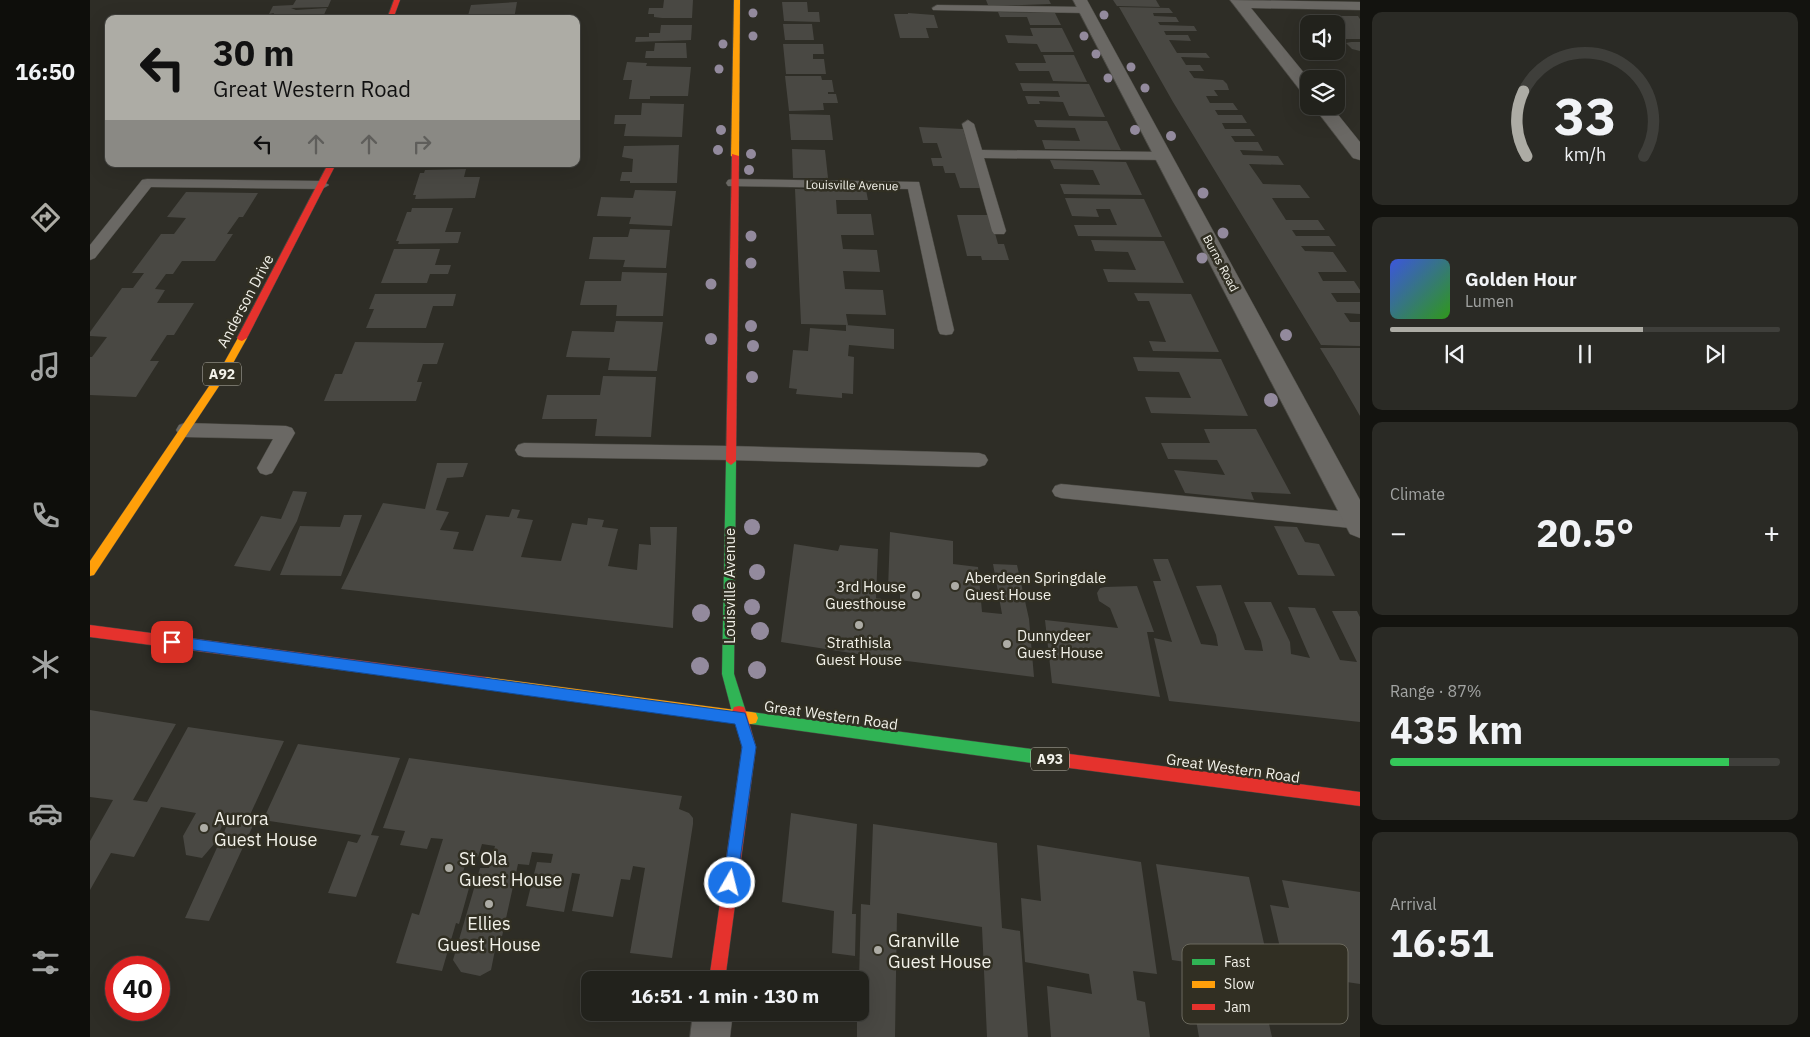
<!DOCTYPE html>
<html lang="en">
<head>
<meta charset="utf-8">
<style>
  body { margin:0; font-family:"IBM Plex Sans",sans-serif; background:#2a2a25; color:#f1f3f6; height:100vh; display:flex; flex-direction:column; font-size:19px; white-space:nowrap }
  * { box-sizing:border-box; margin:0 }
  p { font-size:16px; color:#a2a4a3 }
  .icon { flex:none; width:28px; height:28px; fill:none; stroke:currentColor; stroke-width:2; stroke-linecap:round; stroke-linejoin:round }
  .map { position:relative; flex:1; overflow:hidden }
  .details { display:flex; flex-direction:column; gap:12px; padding:12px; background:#13130f; width:450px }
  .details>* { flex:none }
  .guide { position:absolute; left:15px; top:15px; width:475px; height:152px; border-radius:10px; box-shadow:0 5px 20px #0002,0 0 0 1px #3f3f3b; background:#adaca5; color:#111; overflow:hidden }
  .fabs { position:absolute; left:1210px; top:15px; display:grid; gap:10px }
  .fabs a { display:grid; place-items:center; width:45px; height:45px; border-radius:10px; background:#22221c; box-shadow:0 5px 20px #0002,0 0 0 1px #3f3f3b; font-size:25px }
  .speed { position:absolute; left:15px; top:956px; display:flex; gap:10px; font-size:25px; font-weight:700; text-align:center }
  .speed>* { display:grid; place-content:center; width:65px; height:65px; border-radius:50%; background:#22221c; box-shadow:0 5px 20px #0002,0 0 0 1px #3f3f3b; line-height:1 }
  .speed .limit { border:8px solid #d22; background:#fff; color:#111 }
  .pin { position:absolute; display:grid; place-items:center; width:42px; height:42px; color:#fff; margin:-21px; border-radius:10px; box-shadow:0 2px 8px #0006 }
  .me { position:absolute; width:55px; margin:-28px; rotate:8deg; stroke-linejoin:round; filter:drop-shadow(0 0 4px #0008) }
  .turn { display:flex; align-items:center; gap:18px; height:105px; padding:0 25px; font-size:22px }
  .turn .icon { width:65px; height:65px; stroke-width:2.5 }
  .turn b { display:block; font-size:35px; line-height:42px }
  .lanes { display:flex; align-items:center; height:48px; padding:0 25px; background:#0003; justify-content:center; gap:25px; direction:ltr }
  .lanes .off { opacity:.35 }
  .big { font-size:38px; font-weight:700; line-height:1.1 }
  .details .card { flex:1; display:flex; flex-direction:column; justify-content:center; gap:8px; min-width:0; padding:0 18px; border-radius:10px; background:#2a2a25 }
  .details .dial { align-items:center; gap:0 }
  .dial svg { height:130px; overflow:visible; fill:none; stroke:#3f3f3b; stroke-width:7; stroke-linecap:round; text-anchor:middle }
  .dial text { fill:#f1f3f6; stroke:none }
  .song { display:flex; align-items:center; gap:15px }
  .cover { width:60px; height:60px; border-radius:8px; background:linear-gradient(135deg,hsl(230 70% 55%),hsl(110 70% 35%)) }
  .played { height:5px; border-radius:2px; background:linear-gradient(90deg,#adaca5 65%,#3f3f3b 65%) }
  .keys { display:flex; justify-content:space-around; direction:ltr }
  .heat { display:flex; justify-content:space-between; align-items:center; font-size:28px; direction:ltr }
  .charge { height:8px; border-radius:4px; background:linear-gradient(90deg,#34c759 87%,#3f3f3b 0) }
  .trip { position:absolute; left:491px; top:971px; width:288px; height:50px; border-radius:10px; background:#22221c; box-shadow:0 5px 20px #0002,0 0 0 1px #3f3f3b; font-weight:700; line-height:50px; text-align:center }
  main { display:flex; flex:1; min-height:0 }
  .dock { display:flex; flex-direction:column; width:90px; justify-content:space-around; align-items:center; background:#0e0e0b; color:#a2a4a3 }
  .dock .icon { width:35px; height:35px }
  .dock .active { color:#adaca5 }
  .dock b { font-size:22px; color:#f1f3f6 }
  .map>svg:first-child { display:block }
</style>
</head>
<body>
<main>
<nav class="dock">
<b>16:50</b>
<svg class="icon active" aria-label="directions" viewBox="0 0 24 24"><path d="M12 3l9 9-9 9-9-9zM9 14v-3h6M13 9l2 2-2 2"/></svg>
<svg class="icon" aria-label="music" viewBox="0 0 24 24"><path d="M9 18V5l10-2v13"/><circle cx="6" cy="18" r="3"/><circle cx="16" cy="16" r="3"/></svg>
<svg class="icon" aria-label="phone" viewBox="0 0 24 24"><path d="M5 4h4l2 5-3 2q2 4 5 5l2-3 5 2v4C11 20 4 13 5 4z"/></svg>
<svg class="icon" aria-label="climate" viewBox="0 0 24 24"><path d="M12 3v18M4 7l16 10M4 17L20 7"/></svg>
<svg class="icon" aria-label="car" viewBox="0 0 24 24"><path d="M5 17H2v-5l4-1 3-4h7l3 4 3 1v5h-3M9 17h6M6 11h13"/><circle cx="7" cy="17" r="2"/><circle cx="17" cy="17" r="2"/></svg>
<svg class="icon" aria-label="filters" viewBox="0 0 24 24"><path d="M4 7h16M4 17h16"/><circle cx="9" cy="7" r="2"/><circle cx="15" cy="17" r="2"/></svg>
</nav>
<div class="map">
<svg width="1270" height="1037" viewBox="0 0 1270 1037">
  <rect width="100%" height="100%" fill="#2e2d26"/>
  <g fill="#494843">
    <polygon points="206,0 241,0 238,7 201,8 206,10 237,8 232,19 181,19 184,13 179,14 183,6 203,5"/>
    <polygon points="574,0 603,0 602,18 572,18 564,17 564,14 558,14 559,8 573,8"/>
    <polygon points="896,0 959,0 961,4 901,6 898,5"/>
    <polygon points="1023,0 1066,0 1070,7 1027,6"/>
    <polygon points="427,2 424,19 377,19 381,5"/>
    <polygon points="692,2 717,2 718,12 729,12 730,22 694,21"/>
    <polygon points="1029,7 1079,8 1083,13 1063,13 1064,16 1086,17 1089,22 1068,22 1070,25 1104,26 1107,31 1074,31 1076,35 1098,35 1101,41 1079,40 1087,53 1116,53 1120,58 1091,57 1096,65 1110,65 1114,71 1099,71 1104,78 1133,80 1137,84 1139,90 1124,90 1128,96 1116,96 1120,103 1143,103 1148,110 1125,110 1128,115 1152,115 1157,123 1132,123 1135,129 1160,129 1165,136 1141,136 1145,142 1168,142 1173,151 1150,150 1153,155 1188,156 1194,165 1159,164 1173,184 1210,185 1220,198 1182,198 1196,220 1228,220 1235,230 1202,230 1206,236 1239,236 1246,246 1211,246 1215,251 1243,252 1257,272 1228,272 1233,281 1264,281 1270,290 1270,293 1241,293 1247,302 1270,302 1270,314 1254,313 1260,322 1270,322 1270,346 1231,345 1083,102"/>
    <polygon points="908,12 965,13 971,25 940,25 937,17 910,17"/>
    <polygon points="818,13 844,15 848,28 836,28 839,38 810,38 804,14 818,14"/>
    <polygon points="1238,16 1268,16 1270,19 1270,39 1249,39 1246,32 1252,32"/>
    <polygon points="693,24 722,24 724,40 695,40"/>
    <polygon points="571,25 602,25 601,40 545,42 546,37 559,37 559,33 570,33"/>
    <polygon points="940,28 972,28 984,52 951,52 947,44 918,43 915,35 943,36"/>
    <polygon points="1261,42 1270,42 1270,51 1262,49 1256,43"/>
    <polygon points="565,43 596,43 597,58 555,58 556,51 564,51"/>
    <polygon points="693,44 733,44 734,54 723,54 723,59 734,59 736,74 696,74"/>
    <polygon points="953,55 984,55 997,82 963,81 959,71 929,71 925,63 956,63"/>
    <polygon points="537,62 557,63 556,66 601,67 598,96 560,96 560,99 539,99 542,80 533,80"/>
    <polygon points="695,76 731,76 732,80 742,80 744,92 738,92 738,94 746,94 748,103 733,103 734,110 699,111"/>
    <polygon points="930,83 999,84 1015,117 979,116 973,102 949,101 950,104 938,104 935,96 970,97 968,91 933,91"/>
    <polygon points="552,103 594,104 592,137 534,136 536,124 524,124 525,115 551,115"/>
    <polygon points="699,114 740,115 743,140 701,140"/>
    <polygon points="944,120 1017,121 1031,150 955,149 952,140 990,141 985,128 947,127"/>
    <polygon points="829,127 873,129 892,188 870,188 865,173 855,173 853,166 843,166 841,158 852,158 847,143 833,143"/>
    <polygon points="589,145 587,183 540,183 540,181 530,181 532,172 542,172 543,159 532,157 534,146"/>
    <polygon points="702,149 735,150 738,178 703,178"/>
    <polygon points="960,160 1036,162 1052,195 974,194 970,184 1010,185 1003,170 964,169"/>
    <polygon points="376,169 374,177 390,177 385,198 325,199 326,195 323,195 330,173 334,173 335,170"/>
    <polygon points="705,189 776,190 778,200 746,200 747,214 781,214 784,235 751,235 753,249 787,250 790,272 753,271 755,289 793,290 796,315 756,314 758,325 711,324"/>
    <polygon points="545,190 586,191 582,226 539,224 541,217 507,216 511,197 543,198"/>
    <polygon points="96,192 168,193 153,217 149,217 137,234 143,234 125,261 92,261 83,274 76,274 65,289 75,290 67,303 104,303 84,335 77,335 60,361 69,361 46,397 0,395 0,357 2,357 17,337 0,336 0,332 32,288 43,288 54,273 42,273 71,234 84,234 96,218 77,217"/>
    <polygon points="975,198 1054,199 1072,237 988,236 984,225 1027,225 1020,209 1006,209 1009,217 982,216"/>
    <polygon points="322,208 363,208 355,232 371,232 368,243 308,244 309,241 306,241 317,212 321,212"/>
    <polygon points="867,215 900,215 908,244 914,244 919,260 892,260 891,256 877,256"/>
    <polygon points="540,229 580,230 576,268 533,267 535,260 499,259 503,237 538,237"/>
    <polygon points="1001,240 1074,241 1094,283 1018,282 1013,269 1046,270 1038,252 1005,251"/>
    <polygon points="304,249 350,249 345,265 361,265 358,274 340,274 337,283 291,283"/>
    <polygon points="532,272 577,273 573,316 526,316 527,305 490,305 495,281 531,281"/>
    <polygon points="1044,293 1101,294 1129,352 1063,351 1059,341 1076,342 1059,301 1048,301"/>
    <polygon points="285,294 366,294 363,306 343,306 336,328 276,328 284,309 279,309"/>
    <polygon points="526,321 573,322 567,371 518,370 520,358 476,357 482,331 524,332"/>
    <polygon points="756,325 804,329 804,349 759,345 758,356 764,357 763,394 752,393 752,398 706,394 707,389 699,388 703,350 718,351 720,328 756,331"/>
    <polygon points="265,342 338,343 354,343 347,364 333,364 327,382 332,382 326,401 234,401 245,374 252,374"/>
    <polygon points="1230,348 1270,348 1270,416 1244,371"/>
    <polygon points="1043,357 1131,359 1158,416 1061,413 1055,397 1101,398 1089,372 1048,371"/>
    <polygon points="513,376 566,377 561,437 505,436 507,419 452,419 457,395 510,395"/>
    <polygon points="1114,429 1166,429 1201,494 1161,492 1164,500 1095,493 1084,470 1135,475 1127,460 1078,459 1071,443 1120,443"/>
    <polygon points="347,463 378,463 373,477 357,478 346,510 359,512 350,530 369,532 363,549 383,551 396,515 419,517 422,509 430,510 427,518 443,520 431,557 471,561 482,523 497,525 498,518 514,520 512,527 528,529 518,566 547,570 549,544 561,545 560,527 587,527 583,628 251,589 293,503 335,509"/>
    <polygon points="203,491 217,492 207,521 180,571 144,566 171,516 191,519"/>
    <polygon points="254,515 272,515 251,576 190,575 210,526 250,527"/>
    <polygon points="1184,526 1207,527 1215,542 1229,544 1245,576 1208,575"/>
    <polygon points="800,532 863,541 863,564 888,567 892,612 912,614 903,564 927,565 939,619 944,677 793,658 691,642 704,544 748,551 750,545 788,549 786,598 810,602 810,591 798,590"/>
    <polygon points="1063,559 1078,559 1111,644 1128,646 1126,635 1106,586 1131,585 1155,650 1173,651 1171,641 1154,602 1181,602 1200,642 1201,654 1220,658 1198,607 1225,608 1250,660 1267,662 1242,611 1267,611 1270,617 1270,722 1079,701 1064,638 1082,642 1063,581 1071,581"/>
    <polygon points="1047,586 1064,632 1057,632 1070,697 962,683 955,620 1028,628 1020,608 1009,601 1007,593 1010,588 1015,587"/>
    <polygon points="0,710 86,724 43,800 57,802 98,727 194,741 159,817 166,819 119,921 95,918 140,819 136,817 124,844 112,858 96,855 93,836 106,813 71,807 44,857 21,853 0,890 0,841 23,800 0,797"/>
    <polygon points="208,744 310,758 281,835 289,836 266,897 238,893 258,841 267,843 271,835 173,820"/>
    <polygon points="319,758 592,796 589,809 599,813 603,818 603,824 582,958 540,953 555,868 543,866 540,880 531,879 523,917 482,911 490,874 482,873 474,912 436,906 447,862 461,863 463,854 442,852 439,865 428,864 411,941 407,940 401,970 390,976 371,972 363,960 390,868 399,868 405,846 392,844 388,857 378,855 371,879 381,881 369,924 366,923 352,971 306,963 322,913 329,915 353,839 341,838 337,849 310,845 315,831 293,828"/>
    <polygon points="701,813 767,824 762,914 766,914 765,956 742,953 744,911 692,902"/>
    <polygon points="783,824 907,843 912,928 930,931 938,1037 897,1037 892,927 807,913 805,1037 767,1037 767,1012 770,1012 769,980 771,904 780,905"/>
    <polygon points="947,845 1051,862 1067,974 1043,971 1047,1000 1055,1002 1060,1037 961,1037 957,986 1002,994 999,974 935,962 931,898 951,901"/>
    <polygon points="1066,864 1159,877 1180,970 1147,965 1154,998 1174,1002 1182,1037 1109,1037 1101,991 1108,992 1102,963 1082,960"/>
    <polygon points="1192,880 1270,892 1270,984 1196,973 1180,905 1199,908"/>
  </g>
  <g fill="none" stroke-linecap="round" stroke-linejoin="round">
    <defs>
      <g id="lane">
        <polygon points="847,5 995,7 1000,10 995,13 843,10 842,8"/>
        <polygon points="878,120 884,124 892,150 1074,152 1080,156 1074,160 894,158 916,231 914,234 904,234 902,231 872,124"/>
        <polygon points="57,179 232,181 239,185 232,189 61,187 5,258 0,260 0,245 52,180"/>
        <polygon points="643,179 829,182 864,330 862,334 856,335 850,334 848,330 818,189 638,186 636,183 638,180"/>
        <polygon points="95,423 196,426 202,428 205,433 182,473 176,475 170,473 167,468 183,439 95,437 89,435 86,430 89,425"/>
        <polygon points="434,443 640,446 889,453 895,455 898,460 895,465 889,467 640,460 434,457 428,455 425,450 428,445"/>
        <polygon points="971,484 1270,513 1270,529 971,498 965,496 962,491 965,486"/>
      </g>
      <g id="street">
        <polygon points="983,0 997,0 1270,500 1270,538 1260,534"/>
        <polygon points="1140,0 1270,2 1270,10 1161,8 1219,79 1219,95 1213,94"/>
        <polygon points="1223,106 1241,106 1270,142 1270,160 1263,158"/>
        <polygon points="603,1012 643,1012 640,1037 600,1037"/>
      </g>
      <g id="fast">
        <polygon points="641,457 646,461 644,674 656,712 654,717 649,718 644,717 642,712 632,674 636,461"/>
        <polygon points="661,712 949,750 954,752 956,757 954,762 949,764 661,724 656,723 654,718 656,713"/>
      </g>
      <g id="slow">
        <polygon points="644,0 650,0 649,156 645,158 641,156"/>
        <polygon points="152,335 157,338 137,374 4,575 0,576 0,561 130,370 149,336"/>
        <polygon points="395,677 661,712 666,713 668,718 666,723 661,724 395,689 390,687 389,683 390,679"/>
      </g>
      <g id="jam">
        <polygon points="304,0 310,0 303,19 297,19"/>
        <polygon points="642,154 649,156 646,461 641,465 636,461"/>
        <polygon points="238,164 246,164 157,338 152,341 149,340 147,338"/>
        <polygon points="0,625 395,677 400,679 401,683 400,687 395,689 0,637"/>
        <polygon points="649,706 654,707 656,712 666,747 635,980 619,980 652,747 642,712 644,707"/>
        <polygon points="949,750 1270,792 1270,806 949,764 944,762 942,757 944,752"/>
      </g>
    </defs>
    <use href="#lane" stroke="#4a4943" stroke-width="1"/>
    <use href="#street" stroke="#4a4943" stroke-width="1"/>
    <use href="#fast" stroke="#4a4943" stroke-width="1"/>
    <use href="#slow" stroke="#4a4943" stroke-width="1"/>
    <use href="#jam" stroke="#4a4943" stroke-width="1"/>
    <use href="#lane" fill="#6a6864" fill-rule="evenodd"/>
    <use href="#street" fill="#6a6864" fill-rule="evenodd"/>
    <use href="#fast" fill="#30b455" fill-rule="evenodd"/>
    <use href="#slow" fill="#ff9f0a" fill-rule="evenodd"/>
    <use href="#jam" fill="#e5322d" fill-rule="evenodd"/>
  </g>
  <g fill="#938a9d">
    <circle cx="663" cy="13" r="4.5"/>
    <circle cx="1014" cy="15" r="4.5"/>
    <circle cx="663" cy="36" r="4.5"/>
    <circle cx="994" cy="36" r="4.5"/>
    <circle cx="633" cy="44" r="4.5"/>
    <circle cx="1006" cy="54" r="4.5"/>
    <circle cx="1041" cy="67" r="4.5"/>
    <circle cx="629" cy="69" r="4.5"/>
    <circle cx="1018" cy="78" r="4.5"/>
    <circle cx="1055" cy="88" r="4.5"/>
    <circle cx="631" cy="130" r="5"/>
    <circle cx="1045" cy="130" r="5"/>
    <circle cx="1081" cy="136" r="5"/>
    <circle cx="628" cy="150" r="5"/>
    <circle cx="661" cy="154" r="5"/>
    <circle cx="659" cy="170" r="5"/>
    <circle cx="1113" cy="193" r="5.5"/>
    <circle cx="1133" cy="233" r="5.5"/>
    <circle cx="661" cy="236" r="5.5"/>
    <circle cx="1112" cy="258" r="5.5"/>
    <circle cx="661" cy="263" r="5.5"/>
    <circle cx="621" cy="284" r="5.5"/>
    <circle cx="661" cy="326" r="6"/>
    <circle cx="1196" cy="335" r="6"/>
    <circle cx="621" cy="339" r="6"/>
    <circle cx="663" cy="346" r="6"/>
    <circle cx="662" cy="377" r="6"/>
    <circle cx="1181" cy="400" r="7"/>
    <circle cx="662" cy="527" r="8"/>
    <circle cx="667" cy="572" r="8"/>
    <circle cx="662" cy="607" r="8"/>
    <circle cx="611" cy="613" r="9"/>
    <circle cx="670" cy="631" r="9"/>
    <circle cx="610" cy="666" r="9"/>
    <circle cx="667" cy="670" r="9"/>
  </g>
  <polygon fill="#1a73e8" stroke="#114b97" points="82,636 655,713 666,747 646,888 640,890 635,888 633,883 652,747 645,724 82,647 78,646 76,642 78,637"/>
  <g fill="#adaca5" stroke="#312f23" stroke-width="2">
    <circle cx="865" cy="586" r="5"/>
    <circle cx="826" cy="595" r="5"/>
    <circle cx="769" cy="625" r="5"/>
    <circle cx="917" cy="644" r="5"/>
    <circle cx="114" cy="828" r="5"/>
    <circle cx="359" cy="868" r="5"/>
    <circle cx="399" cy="904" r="5"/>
    <circle cx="788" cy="950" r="5"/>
  </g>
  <g text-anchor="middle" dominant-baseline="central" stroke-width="5" stroke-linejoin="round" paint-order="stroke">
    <g font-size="12" fill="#f2f1e9" stroke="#312f23">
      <text transform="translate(762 185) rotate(1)">Louisville Avenue</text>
      <text transform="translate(1131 263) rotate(62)">Burns Road</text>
    </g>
    <g fill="#312f23" stroke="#b8b7ae" stroke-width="1">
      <rect x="113" y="362.5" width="38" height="23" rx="4"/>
      <rect x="941" y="747.5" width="38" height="23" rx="4"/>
    </g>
    <g font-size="14" font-weight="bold" fill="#f2f1e9">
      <text x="132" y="374">A92</text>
      <text x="960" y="759">A93</text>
    </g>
    <g font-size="15" fill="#f2f1e9" stroke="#312f23">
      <text transform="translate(155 301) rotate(-62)">Anderson Drive</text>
      <text transform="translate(639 586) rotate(-90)">Louisville Avenue</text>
      <text transform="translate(741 715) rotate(8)">Great Western Road</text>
      <text transform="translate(1143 768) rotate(8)">Great Western Road</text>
    </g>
    <g font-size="15" fill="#f2f1e9" stroke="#312f23" text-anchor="start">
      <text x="875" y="577">Aberdeen Springdale<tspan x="875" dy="17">Guest House</tspan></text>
      <text x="816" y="586" text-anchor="end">3rd House<tspan x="816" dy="17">Guesthouse</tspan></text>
      <text x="927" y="635">Dunnydeer<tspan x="927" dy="17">Guest House</tspan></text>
      <text x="769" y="642" text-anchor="middle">Strathisla<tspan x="769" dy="17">Guest House</tspan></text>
    </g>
    <g font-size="18" fill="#f2f1e9" stroke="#312f23" text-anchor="start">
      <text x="124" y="818">Aurora<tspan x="124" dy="21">Guest House</tspan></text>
      <text x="369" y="858">St Ola<tspan x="369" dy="21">Guest House</tspan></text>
      <text x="399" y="923" text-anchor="middle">Ellies<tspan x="399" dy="21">Guest House</tspan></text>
      <text x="798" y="940">Granville<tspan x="798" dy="21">Guest House</tspan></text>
    </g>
  </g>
  <rect x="1092" y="944" width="166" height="80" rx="8" fill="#312f23" stroke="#6b695e" stroke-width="1"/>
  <rect x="1102" y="959" width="23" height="6" fill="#30b455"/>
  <rect x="1102" y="981" width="23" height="7" fill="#ff9f0a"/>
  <rect x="1102" y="1004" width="23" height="6" fill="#e5322d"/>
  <g font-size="14" fill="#f2f1e9">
    <text x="1134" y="967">Fast</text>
    <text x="1134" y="989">Slow</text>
    <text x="1134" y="1012">Jam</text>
  </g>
</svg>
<div class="fabs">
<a><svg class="icon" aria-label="sound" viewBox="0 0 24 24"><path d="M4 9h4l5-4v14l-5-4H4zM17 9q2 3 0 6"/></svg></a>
<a><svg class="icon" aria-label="layers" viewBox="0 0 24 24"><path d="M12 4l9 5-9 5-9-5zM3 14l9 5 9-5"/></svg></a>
</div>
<div class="speed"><div class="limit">40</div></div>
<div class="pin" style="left:82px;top:642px;background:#d93025"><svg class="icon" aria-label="arrive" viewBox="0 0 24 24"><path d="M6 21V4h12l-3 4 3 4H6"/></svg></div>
<svg class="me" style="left:640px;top:883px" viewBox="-20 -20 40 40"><circle r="17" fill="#1a73e8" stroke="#fff" stroke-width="3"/><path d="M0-11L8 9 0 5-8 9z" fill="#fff"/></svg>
<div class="trip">16:51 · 1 min · 130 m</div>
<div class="guide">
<div class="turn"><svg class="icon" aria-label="left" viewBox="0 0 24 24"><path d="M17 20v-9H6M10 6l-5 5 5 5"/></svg><div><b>30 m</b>Great Western Road</div></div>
<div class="lanes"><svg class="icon" aria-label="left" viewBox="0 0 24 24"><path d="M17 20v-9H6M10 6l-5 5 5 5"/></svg><svg class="icon off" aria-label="ahead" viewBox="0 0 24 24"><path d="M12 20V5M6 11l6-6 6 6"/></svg><svg class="icon off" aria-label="ahead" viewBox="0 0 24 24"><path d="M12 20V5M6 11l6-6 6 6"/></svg><svg class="icon off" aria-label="right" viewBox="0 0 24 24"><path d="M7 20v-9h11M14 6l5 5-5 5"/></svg></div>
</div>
</div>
<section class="details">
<div class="card dial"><svg viewBox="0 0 100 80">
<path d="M14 69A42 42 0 1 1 86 69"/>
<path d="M14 69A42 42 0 0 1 12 29" stroke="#adaca5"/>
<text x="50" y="56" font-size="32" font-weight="700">33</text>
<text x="50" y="72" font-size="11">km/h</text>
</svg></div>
<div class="card">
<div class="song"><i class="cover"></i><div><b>Golden Hour</b><p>Lumen</p></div></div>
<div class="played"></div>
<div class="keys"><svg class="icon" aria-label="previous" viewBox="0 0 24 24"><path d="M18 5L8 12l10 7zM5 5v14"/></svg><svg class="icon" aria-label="pause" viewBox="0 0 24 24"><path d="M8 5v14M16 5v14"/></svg><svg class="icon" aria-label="next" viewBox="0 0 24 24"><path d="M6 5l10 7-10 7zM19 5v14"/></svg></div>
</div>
<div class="card"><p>Climate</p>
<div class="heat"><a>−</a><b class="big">20.5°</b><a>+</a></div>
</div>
<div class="card"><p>Range · 87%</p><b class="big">435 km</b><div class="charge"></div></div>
<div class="card"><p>Arrival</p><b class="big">16:51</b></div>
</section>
</main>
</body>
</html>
